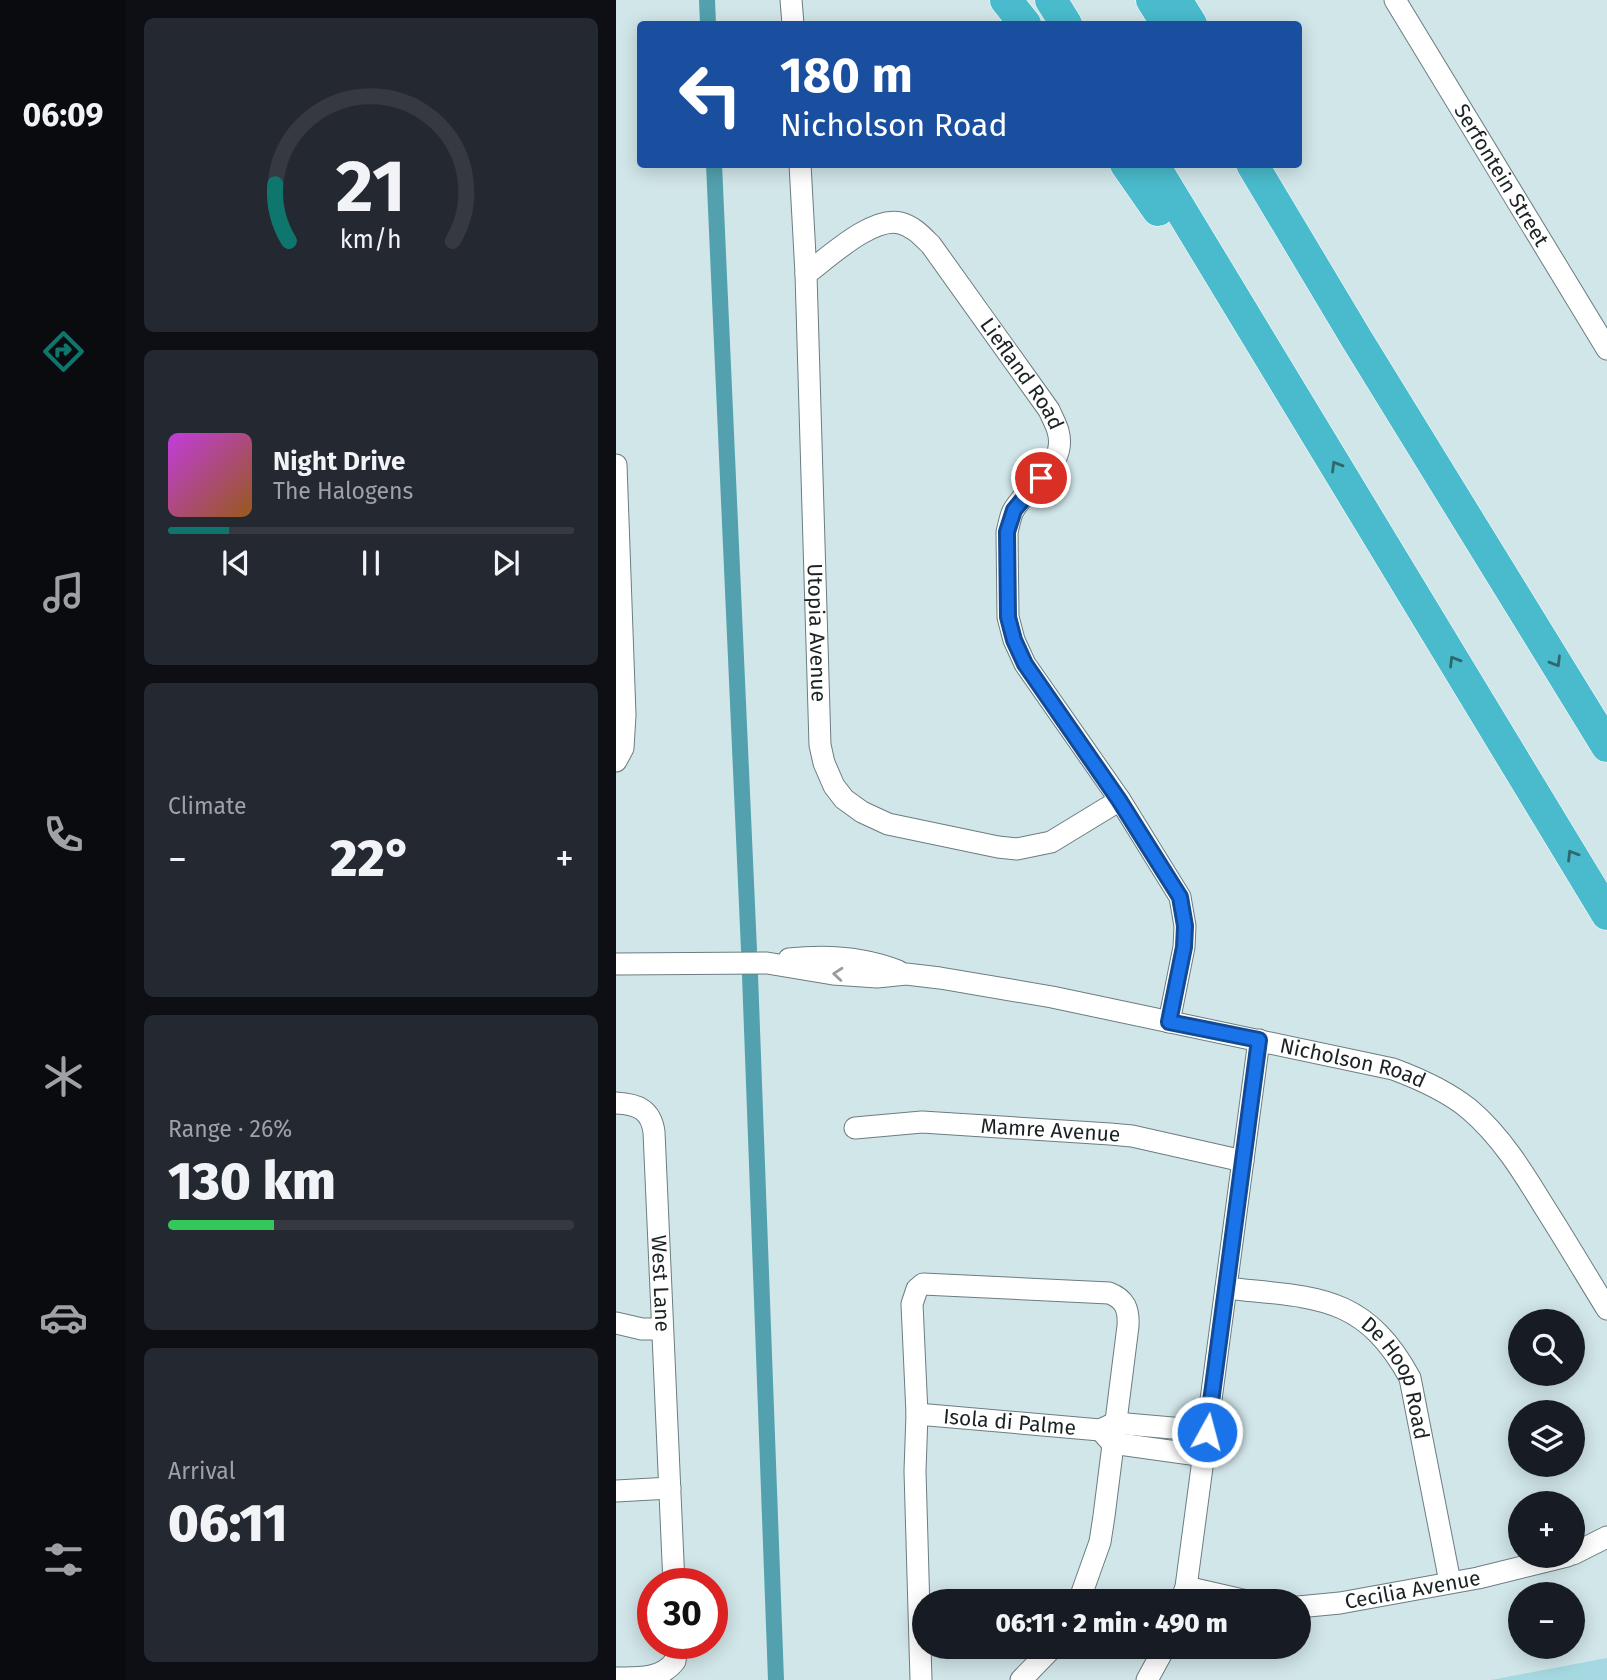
<!DOCTYPE html>
<html lang="en">
<head>
<meta charset="utf-8">
<style>
  body { margin:0; font-family:"Fira Sans",sans-serif; background:#242831; color:#f1f3f6; height:100vh; display:flex; flex-direction:column; font-size:26px; white-space:nowrap }
  * { box-sizing:border-box; margin:0 }
  p { font-size:23px; color:#9ea1a6 }
  .icon { flex:none; width:38px; height:38px; fill:none; stroke:currentColor; stroke-width:2; stroke-linecap:round; stroke-linejoin:round }
  .map { position:relative; flex:1; overflow:hidden }
  .details { display:flex; flex-direction:column; gap:18px; padding:18px; background:#0d0f14; width:490px }
  .details>* { flex:none }
  .top-card { position:absolute; left:21px; top:21px; width:665px; height:147px; border-radius:7px; box-shadow:0 4px 18px #0003; background:#1a4fa0; color:#fff; overflow:hidden }
  .buttons { position:absolute; left:892px; top:1309px; display:grid; gap:14px }
  .buttons a { display:grid; place-items:center; width:77px; height:77px; border-radius:50%; background:#171b24; box-shadow:0 4px 18px #0003; font-size:35px }
  .speed { position:absolute; left:21px; top:1568px; display:flex; gap:14px; font-size:35px; font-weight:700; text-align:center }
  .speed>* { display:grid; place-content:center; width:91px; height:91px; border-radius:50%; background:#171b24; box-shadow:0 4px 18px #0003; line-height:1 }
  .speed .limit { border:10px solid #d22; background:#fff; color:#111 }
  .pin { position:absolute; display:grid; place-items:center; width:60px; height:60px; color:#fff; margin:-30px; border:4px solid #fff; border-radius:50%; box-shadow:0 2px 7px #0007 }
  .me { position:absolute; width:77px; margin:-38px; rotate:7deg; stroke-linejoin:round; filter:drop-shadow(0 0 5px #0008) }
  .turn { display:flex; align-items:center; gap:24px; height:147px; padding:0 28px; font-size:32px }
  .turn .icon { width:91px; height:91px; stroke-width:2.5 }
  .turn b { display:block; font-size:49px; line-height:60px }
  .big { font-size:52px; font-weight:800; line-height:1.1 }
  .details .tile { flex:1; display:flex; flex-direction:column; justify-content:center; gap:10px; min-width:0; padding:0 24px; border-radius:10px; background:#242831 }
  .details .dial { align-items:center; gap:0 }
  .dial svg { height:182px; overflow:visible; fill:none; stroke:#363941; stroke-width:7; stroke-linecap:round; text-anchor:middle }
  .dial text { fill:#f1f3f6; stroke:none }
  .song { display:flex; align-items:center; gap:21px }
  .cover { width:84px; height:84px; border-radius:10px; background:linear-gradient(135deg,hsl(290 70% 55%),hsl(30 70% 35%)) }
  .played { height:7px; border-radius:4px; background:linear-gradient(90deg,#0f766e 15%,#363941 15%) }
  .keys { display:flex; justify-content:space-around; direction:ltr }
  .heat { display:flex; justify-content:space-between; align-items:center; font-size:38px; direction:ltr }
  .charge { height:10px; border-radius:5px; background:linear-gradient(90deg,#34c759 26%,#363941 0) }
  .trip { position:absolute; left:296px; top:1589px; width:399px; height:70px; border-radius:35px; background:#171b24; box-shadow:0 4px 18px #0003; font-weight:800; line-height:70px; text-align:center }
  main { display:flex; flex:1; min-height:0 }
  .menu { display:flex; flex-direction:column; width:126px; justify-content:space-around; align-items:center; background:#090b0e; color:#9ea1a6 }
  .menu .icon { width:49px; height:49px }
  .menu .on { color:#0f766e }
  .menu b { font-size:32px; color:#f1f3f6 }
  .map>svg:first-child { display:block }
</style>
</head>
<body>
<main>
<nav class="menu">
<b>06:09</b>
<svg class="icon on" aria-label="directions" viewBox="0 0 24 24"><path d="M12 3l9 9-9 9-9-9zM9 14v-3h6M13 9l2 2-2 2"/></svg>
<svg class="icon" aria-label="music" viewBox="0 0 24 24"><path d="M9 18V5l10-2v13"/><circle cx="6" cy="18" r="3"/><circle cx="16" cy="16" r="3"/></svg>
<svg class="icon" aria-label="phone" viewBox="0 0 24 24"><path d="M5 4h4l2 5-3 2q2 4 5 5l2-3 5 2v4C11 20 4 13 5 4z"/></svg>
<svg class="icon" aria-label="climate" viewBox="0 0 24 24"><path d="M12 3v18M4 7l16 10M4 17L20 7"/></svg>
<svg class="icon" aria-label="car" viewBox="0 0 24 24"><path d="M5 17H2v-5l4-1 3-4h7l3 4 3 1v5h-3M9 17h6M6 11h13"/><circle cx="7" cy="17" r="2"/><circle cx="17" cy="17" r="2"/></svg>
<svg class="icon" aria-label="filters" viewBox="0 0 24 24"><path d="M4 7h16M4 17h16"/><circle cx="9" cy="7" r="2"/><circle cx="15" cy="17" r="2"/></svg>
</nav>
<section class="details">
<div class="tile dial"><svg viewBox="0 0 100 80">
<path d="M14 69A42 42 0 1 1 86 69"/>
<path d="M14 69A42 42 0 0 1 8 44" stroke="#0f766e"/>
<text x="50" y="56" font-size="32" font-weight="700">21</text>
<text x="50" y="72" font-size="11">km/h</text>
</svg></div>
<div class="tile">
<div class="song"><i class="cover"></i><div><b>Night Drive</b><p>The Halogens</p></div></div>
<div class="played"></div>
<div class="keys"><svg class="icon" aria-label="previous" viewBox="0 0 24 24"><path d="M18 5L8 12l10 7zM5 5v14"/></svg><svg class="icon" aria-label="pause" viewBox="0 0 24 24"><path d="M8 5v14M16 5v14"/></svg><svg class="icon" aria-label="next" viewBox="0 0 24 24"><path d="M6 5l10 7-10 7zM19 5v14"/></svg></div>
</div>
<div class="tile"><p>Climate</p>
<div class="heat"><a>−</a><b class="big">22°</b><a>+</a></div>
</div>
<div class="tile"><p>Range · 26%</p><b class="big">130 km</b><div class="charge"></div></div>
<div class="tile"><p>Arrival</p><b class="big">06:11</b></div>
</section>
<div class="map">
<svg width="991" height="1680" viewBox="0 0 991 1680">
  <rect width="100%" height="100%" fill="#d1e6e9"/>
  <polygon fill="#a5d8e1" points="991,1658 991,1680 875,1680"/>
  <g fill="none" stroke-linecap="round" stroke-linejoin="round">
    <g stroke="#53a1ae" stroke-width="16">
      <polyline points="91,0 92,24"/>
      <polyline points="98,164 133,950"/>
      <polyline points="134,975 160,1680"/>
    </g>
    <defs>
      <g id="minor">
        <polyline points="175,0 177,24"/>
        <path id="s1" d="M779,0L991,349"/>
        <path id="s2" d="M184,164L190,274L204,745L208,763L218,786L228,799L246,812L272,824L382,847L401,849L435,842L504,800"/>
        <path id="s3" d="M190,274C212,258 256,216 284,223C297,226 306,236 315,245L433,410C436,417 440,424 442,431C452,466 412,484 397,511C394,517 393,525 391,532L392,617L398,640L409,664L504,800L564,897L569,926L568,947L553,1022"/>
        <polyline points="0,465 9,715 7,748 0,761"/>
        <path d="M173,959C210,955 247,957 282,971"/>
        <path id="s4" d="M0,964L151,963L217,974L261,977L290,974L324,978L436,997L777,1069C804,1079 831,1091 853,1109C885,1136 907,1172 929,1208C950,1241 970,1275 991,1309"/>
        <path id="s5" d="M0,1103C22,1104 35,1110 38,1132L58,1584"/>
        <path id="s6" d="M239,1128L306,1122L494,1134L516,1136L627,1161"/>
        <path id="s7" d="M610,1288C697,1298 747,1292 794,1378L834,1582"/>
        <polyline points="0,1323 26,1329 46,1329"/>
        <path id="s8" d="M301,1414L484,1430L499,1423L591,1431"/>
        <polyline points="488,1434 496,1443 589,1456"/>
        <polyline points="0,1491 54,1488"/>
        <polyline points="957,1554 991,1537"/>
        <polyline points="570,1587 631,1601"/>
        <polyline points="565,1601 570,1587 643,1040"/>
        <path id="s9" d="M682,1607L724,1603L862,1578L951,1556"/>
        <path d="M0,1678C21,1678 45,1680 59,1661L61,1643"/>
        <path d="M305,1680L299,1471L301,1414L296,1304L301,1289L307,1284L493,1293C509,1299 513,1309 512,1326L488,1516L484,1542L463,1601"/>
        <polyline points="405,1680 437,1647"/>
        <polyline points="531,1680 549,1647"/>
      </g>
      <g id="highway">
        <polyline points="390,0 409,24"/>
        <polyline points="435,0 450,24"/>
        <polyline points="536,0 551,24"/>
        <polyline points="560,0 575,24"/>
        <polyline points="510,164 542,210"/>
        <polyline points="537,164 991,914"/>
        <polyline points="636,164 740,338 991,746"/>
      </g>
    </defs>
    <use href="#minor" stroke="#6b7d80" stroke-width="23"/>
    <use href="#highway" stroke="#fff" stroke-width="33"/>
    <use href="#minor" stroke="#fff" stroke-width="21"/>
    <use href="#highway" stroke="#4abbcd" stroke-width="32"/>
  </g>
  <defs><path id="oneway-chevron" d="M-2-3.5L2.5 0L-2 3.5" fill="none" stroke-width="1.6" stroke-linecap="round" stroke-linejoin="round" transform="scale(1.75)"/></defs>
  <g stroke="#30676f">
    <use href="#oneway-chevron" transform="translate(720 466) rotate(-121)"/>
    <use href="#oneway-chevron" transform="translate(838 661) rotate(-121)"/>
    <use href="#oneway-chevron" transform="translate(940 662) rotate(59)"/>
    <use href="#oneway-chevron" transform="translate(956 855) rotate(-121)"/>
  </g>
  <use stroke="#989c9c" href="#oneway-chevron" transform="translate(222 974) rotate(-175)"/>
  <g fill="none" stroke-linecap="round" stroke-linejoin="round">
    <defs>
      <polyline id="route" points="425,478 398,510 391,532 392,617 398,640 409,664 503,800 564,897 569,926 568,947 553,1022 643,1040 591,1432"/>
    </defs>
    <use href="#route" stroke="#114b97" stroke-width="18"/>
    <use href="#route" stroke="#1a73e8" stroke-width="12"/>
  </g>
  <g text-anchor="middle" dominant-baseline="central" stroke-width="6" stroke-linejoin="round" paint-order="stroke">
    <g font-size="21" fill="#1a2223" stroke="#def3f7">
      <text stroke="none"><textPath href="#s1" startOffset="205">Serfontein Street</textPath></text>
      <text stroke="none"><textPath href="#s3" startOffset="306">Liefland Road</textPath></text>
      <text stroke="none"><textPath href="#s2" startOffset="469">Utopia Avenue</textPath></text>
      <text stroke="none"><textPath href="#s4" startOffset="747">Nicholson Road</textPath></text>
      <text stroke="none"><textPath href="#s6" startOffset="196">Mamre Avenue</textPath></text>
      <text stroke="none"><textPath href="#s5" startOffset="205">West Lane</textPath></text>
      <text stroke="none"><textPath href="#s7" startOffset="212">De Hoop Road</textPath></text>
      <text stroke="none"><textPath href="#s8" startOffset="93">Isola di Palme</textPath></text>
      <text stroke="none"><textPath href="#s9" startOffset="116">Cecilia Avenue</textPath></text>
    </g>
  </g>
</svg>
<div class="buttons">
<a><svg class="icon" aria-label="search" viewBox="0 0 24 24"><circle cx="10" cy="10" r="6"/><path d="M15 15l6 6"/></svg></a>
<a><svg class="icon" aria-label="layers" viewBox="0 0 24 24"><path d="M12 4l9 5-9 5-9-5zM3 14l9 5 9-5"/></svg></a>
<a>+</a>
<a>−</a>
</div>
<div class="speed"><div class="limit">30</div></div>
<div class="pin" style="left:425px;top:478px;background:#d93025"><svg class="icon" aria-label="arrive" viewBox="0 0 24 24"><path d="M6 21V4h12l-3 4 3 4H6"/></svg></div>
<svg class="me" style="left:591px;top:1432px" viewBox="-20 -20 40 40"><circle r="17" fill="#1a73e8" stroke="#fff" stroke-width="3"/><path d="M0-11L8 9 0 5-8 9z" fill="#fff"/></svg>
<div class="trip">06:11 · 2 min · 490 m</div>
<div class="top-card">
<div class="turn"><svg class="icon" aria-label="left" viewBox="0 0 24 24"><path d="M17 20v-9H6M10 6l-5 5 5 5"/></svg><div><b>180 m</b>Nicholson Road</div></div>
</div>
</div>
</main>
</body>
</html>
